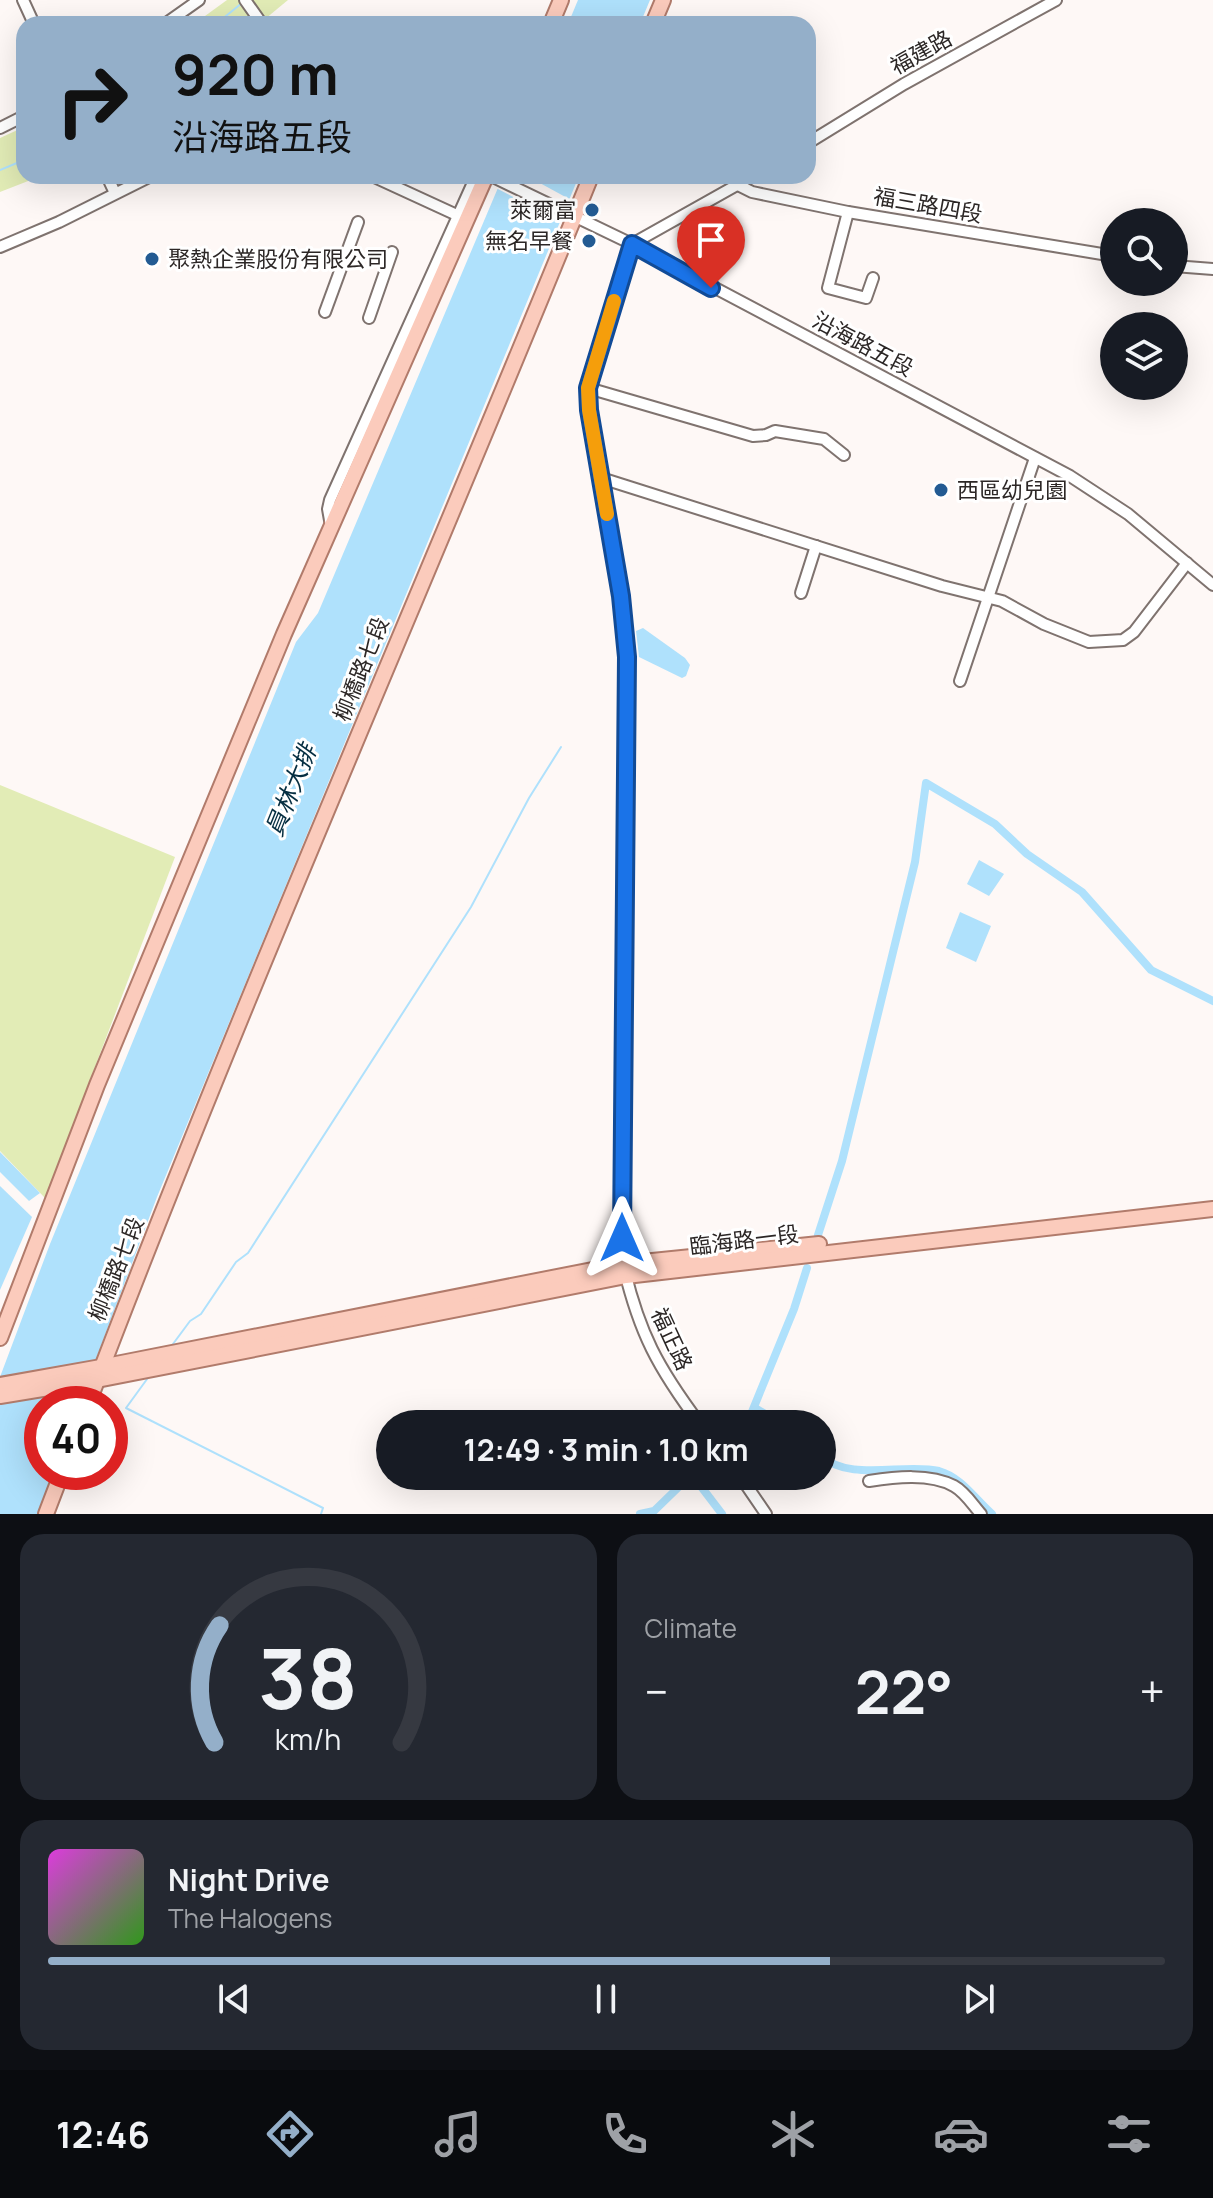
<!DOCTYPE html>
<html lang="en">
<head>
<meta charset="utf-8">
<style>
  body { margin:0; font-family:Manrope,"Noto Sans TC",sans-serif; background:#242831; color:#f1f3f6; height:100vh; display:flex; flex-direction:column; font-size:30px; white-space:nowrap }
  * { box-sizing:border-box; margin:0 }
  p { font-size:26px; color:#9ea1a6 }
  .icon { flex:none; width:44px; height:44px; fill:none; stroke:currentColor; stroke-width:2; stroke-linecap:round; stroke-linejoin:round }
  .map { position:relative; height:1514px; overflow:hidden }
  .panel { display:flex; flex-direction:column; gap:20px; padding:20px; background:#0d0f14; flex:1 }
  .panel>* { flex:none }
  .guide { position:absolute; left:16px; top:16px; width:800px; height:168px; border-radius:24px; box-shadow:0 8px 32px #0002; background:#94afc9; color:#111; overflow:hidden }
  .controls { position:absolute; left:1100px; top:208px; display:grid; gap:16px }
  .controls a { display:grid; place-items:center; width:88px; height:88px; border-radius:50%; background:#171b24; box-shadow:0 8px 32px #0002; font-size:40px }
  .speed { position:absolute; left:24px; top:1386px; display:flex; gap:16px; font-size:40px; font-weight:700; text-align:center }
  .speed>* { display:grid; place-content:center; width:104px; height:104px; border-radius:50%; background:#171b24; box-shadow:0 8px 32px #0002; line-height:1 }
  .speed .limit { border:12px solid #d22; background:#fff; color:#111 }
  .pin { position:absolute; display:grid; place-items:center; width:68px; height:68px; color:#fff; margin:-82px -34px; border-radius:50% 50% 50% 0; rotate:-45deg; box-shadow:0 0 8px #0007 }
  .pin .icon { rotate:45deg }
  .me { position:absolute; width:88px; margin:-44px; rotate:0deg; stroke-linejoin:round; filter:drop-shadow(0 0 6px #0008) }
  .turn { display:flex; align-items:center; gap:28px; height:168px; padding:0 24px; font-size:36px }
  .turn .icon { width:104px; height:104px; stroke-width:2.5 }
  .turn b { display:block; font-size:56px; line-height:68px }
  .big { font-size:60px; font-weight:700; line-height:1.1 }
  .panel .card { flex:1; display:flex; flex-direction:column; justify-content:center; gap:12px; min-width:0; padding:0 28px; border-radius:24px; background:#242831 }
  .panel .dial { align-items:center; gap:0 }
  .dial svg { height:208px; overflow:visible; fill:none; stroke:#363941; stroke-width:7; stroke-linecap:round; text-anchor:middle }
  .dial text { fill:#f1f3f6; stroke:none }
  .song { display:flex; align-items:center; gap:24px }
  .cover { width:96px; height:96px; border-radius:12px; background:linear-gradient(135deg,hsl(300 70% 55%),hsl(110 70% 35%)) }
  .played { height:8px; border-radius:4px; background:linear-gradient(90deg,#94afc9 70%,#363941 70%) }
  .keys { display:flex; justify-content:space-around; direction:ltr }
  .heat { display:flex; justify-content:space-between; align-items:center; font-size:44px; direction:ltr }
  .panel .tiles { flex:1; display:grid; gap:20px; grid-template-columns:1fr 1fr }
  .card:last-child { grid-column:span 2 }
  .trip { position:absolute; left:376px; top:1410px; width:460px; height:80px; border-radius:40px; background:#171b24; box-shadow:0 8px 32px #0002; font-weight:700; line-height:80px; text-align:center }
  .tab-bar { display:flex; height:128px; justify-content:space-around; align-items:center; background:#090b0e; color:#9ea1a6 }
  .tab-bar .icon { width:56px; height:56px }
  .tab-bar .active { color:#94afc9 }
  .tab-bar b { font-size:36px; color:#f1f3f6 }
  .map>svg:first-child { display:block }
</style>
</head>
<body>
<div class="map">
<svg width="1213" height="1514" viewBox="0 0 1213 1514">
  <rect width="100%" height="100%" fill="#fef8f6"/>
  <g fill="#e2ecb6">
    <polygon points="227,0 288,0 259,24 194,24"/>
    <polygon points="24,127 24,176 41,176 0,192 0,138"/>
    <polygon points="0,785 175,857 45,1198 0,1151"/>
  </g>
  <g fill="#afe1fc">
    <polygon points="578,0 650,0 640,24 568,24"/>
    <polygon points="503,176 579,176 157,1197 79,1404 42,1404 42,1472 54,1472 38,1514 0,1514 0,1377 50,1244 296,642 318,613"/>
    <polygon points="643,628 685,658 690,665 686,676 682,678 639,657 636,631"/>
    <polygon points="979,860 1004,874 989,896 967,884"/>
    <polygon points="960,912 991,926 976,962 946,948"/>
    <polygon points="0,1152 40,1193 29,1201 0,1172"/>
    <polygon points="0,1186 32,1217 0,1290"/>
  </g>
  <polygon fill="#fef8f6" points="499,176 527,176 571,200 561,222 494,187"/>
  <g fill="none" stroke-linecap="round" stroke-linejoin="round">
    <g stroke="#afe1fc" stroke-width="2">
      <polyline points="216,24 242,3"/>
      <polyline points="0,170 24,160"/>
      <polyline points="170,1348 190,1321 201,1314 236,1262 248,1253 471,907 529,798 561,747"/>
      <polyline points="150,1375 126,1408 323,1508 321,1514"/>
    </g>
    <g stroke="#afe1fc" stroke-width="8">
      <polyline points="818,1235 842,1161 915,862 926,783 995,824 1027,854 1082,892 1151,970 1213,1001"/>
      <polyline points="755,1408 782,1424"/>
      <polyline points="747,1424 794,1309 807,1268"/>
      <path d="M822,1456C848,1482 905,1463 939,1471C961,1477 975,1499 992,1514"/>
      <polyline points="693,1476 722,1514"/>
      <polyline points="640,1514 654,1511 690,1476"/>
    </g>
    <defs>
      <g id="minor">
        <polyline points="23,0 34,24"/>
        <polyline points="245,0 262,24"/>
        <polyline points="165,24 199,0"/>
        <polyline points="0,128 24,116"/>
        <polyline points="808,143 904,84 1056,0"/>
        <polyline points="107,176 115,193"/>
        <polyline points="372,176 459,216"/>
        <polyline points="491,176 632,244 1070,476 1128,514 1213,585"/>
        <polyline points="738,185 752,192 848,212 1114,256"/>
        <polyline points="848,212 828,288 866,298 873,278"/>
        <polyline points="0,247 59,222 151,176"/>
        <polyline points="1174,266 1213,269"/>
        <polyline points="325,312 358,222"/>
        <polyline points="369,318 392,252"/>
        <polyline points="588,388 753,436 766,435 775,431 824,439 844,455"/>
        <polyline points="601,478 942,586 1002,601 1044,624 1089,642 1123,640 1134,632 1187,563"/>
        <polyline points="331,526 328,509 330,500 476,176"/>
        <polyline points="801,593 816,546"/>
        <polyline points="960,681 1035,458"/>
        <path d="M700,1424C658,1368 639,1333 623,1264L627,657L621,596L589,410L588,388L632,244L753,176"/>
        <polyline points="740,1476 766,1514"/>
        <path d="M869,1481C895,1477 930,1473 954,1486C965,1492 973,1505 981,1514"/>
      </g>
      <g id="major">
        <polyline points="551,24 561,0"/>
        <polyline points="653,24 663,0"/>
        <polyline points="0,1338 97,1085 284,634 486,176"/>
        <polyline points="0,1385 101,1367 623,1264 819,1244"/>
        <polyline points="0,1396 97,1380 626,1276 1213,1209"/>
        <path d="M88,1404C245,990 425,586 591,176"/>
        <polyline points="46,1514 62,1472"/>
      </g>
    </defs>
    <use href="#minor" stroke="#7f736f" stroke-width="14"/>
    <use href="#major" stroke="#b17b6b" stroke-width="18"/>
    <use href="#minor" stroke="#fff" stroke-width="10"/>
    <use href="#major" stroke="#fbcbbc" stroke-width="14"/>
  </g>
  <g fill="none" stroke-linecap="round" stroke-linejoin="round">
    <defs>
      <polyline id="route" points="622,1238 627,657 621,596 589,410 588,388 632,244 711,288"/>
    </defs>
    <use href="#route" stroke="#114b97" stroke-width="20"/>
    <use href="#route" stroke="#1a73e8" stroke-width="14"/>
    <polyline stroke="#f59e0b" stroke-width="14" points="607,514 589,410 588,388 614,301"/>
  </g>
  <g fill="#235b93" stroke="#fff" stroke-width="3">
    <circle cx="592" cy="210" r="8"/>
    <circle cx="589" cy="241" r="8"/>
    <circle cx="152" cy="259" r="8"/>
    <circle cx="941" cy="490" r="8"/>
  </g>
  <g text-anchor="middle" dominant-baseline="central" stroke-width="6" stroke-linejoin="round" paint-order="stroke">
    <g font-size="22" fill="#2c2726" stroke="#fff">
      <text transform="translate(921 52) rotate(-29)">福建路</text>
      <text transform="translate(928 205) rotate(10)">福三路四段</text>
      <text transform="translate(863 344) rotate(28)">沿海路五段</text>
      <text transform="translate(361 669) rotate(-68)">柳橋路七段</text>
      <text transform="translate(744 1240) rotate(-7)">臨海路一段</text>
      <text transform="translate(116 1269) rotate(-68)">柳橋路七段</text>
      <text transform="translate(672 1339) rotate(65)">福正路</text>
    </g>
    <g font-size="22" fill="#2c2726" stroke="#fff" text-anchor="end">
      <text x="576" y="210">萊爾富</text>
      <text x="573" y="241">無名早餐</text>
      <text x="168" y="259" text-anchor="start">聚熱企業股份有限公司</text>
      <text x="957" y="490" text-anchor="start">西區幼兒園</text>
    </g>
    <g font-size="24" font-style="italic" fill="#052e41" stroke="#fff">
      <text transform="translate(290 790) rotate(-68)">員林大排</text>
    </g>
  </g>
</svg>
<div class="controls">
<a><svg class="icon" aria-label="search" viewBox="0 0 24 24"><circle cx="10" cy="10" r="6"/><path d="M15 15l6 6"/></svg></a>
<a><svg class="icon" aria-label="layers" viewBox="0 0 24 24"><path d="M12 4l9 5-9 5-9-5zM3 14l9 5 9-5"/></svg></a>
</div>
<div class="speed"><div class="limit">40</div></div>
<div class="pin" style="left:711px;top:288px;background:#d93025"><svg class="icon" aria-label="arrive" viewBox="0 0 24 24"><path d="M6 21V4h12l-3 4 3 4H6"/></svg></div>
<svg class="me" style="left:622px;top:1238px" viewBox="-20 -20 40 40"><path d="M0-17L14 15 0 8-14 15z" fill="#1a73e8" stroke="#fff" stroke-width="4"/></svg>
<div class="trip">12:49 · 3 min · 1.0 km</div>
<div class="guide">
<div class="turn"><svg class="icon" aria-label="right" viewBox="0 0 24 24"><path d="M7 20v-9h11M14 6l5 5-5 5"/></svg><div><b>920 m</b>沿海路五段</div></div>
</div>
</div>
<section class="panel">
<div class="tiles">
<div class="card dial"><svg viewBox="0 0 100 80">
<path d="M14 69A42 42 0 1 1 86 69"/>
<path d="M14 69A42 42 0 0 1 16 24" stroke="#94afc9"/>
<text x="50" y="56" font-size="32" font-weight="700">38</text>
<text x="50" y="72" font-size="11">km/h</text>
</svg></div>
<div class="card"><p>Climate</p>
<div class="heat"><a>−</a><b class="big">22°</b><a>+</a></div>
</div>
<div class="card">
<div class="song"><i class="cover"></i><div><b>Night Drive</b><p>The Halogens</p></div></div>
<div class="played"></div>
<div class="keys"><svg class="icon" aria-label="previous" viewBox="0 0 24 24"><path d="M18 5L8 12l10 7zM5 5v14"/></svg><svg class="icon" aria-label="pause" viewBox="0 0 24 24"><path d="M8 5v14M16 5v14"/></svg><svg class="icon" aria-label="next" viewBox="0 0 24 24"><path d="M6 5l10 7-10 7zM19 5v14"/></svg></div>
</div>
</div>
</section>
<nav class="tab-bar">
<b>12:46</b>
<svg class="icon active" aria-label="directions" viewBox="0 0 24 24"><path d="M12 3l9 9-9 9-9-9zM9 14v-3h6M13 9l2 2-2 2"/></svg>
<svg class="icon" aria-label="music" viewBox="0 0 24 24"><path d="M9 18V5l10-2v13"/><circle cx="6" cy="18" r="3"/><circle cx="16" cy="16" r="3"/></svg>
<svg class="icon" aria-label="phone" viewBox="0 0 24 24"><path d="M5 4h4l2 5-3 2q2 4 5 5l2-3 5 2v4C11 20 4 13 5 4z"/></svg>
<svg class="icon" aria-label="climate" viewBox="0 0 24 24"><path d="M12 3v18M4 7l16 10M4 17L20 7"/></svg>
<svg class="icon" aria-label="car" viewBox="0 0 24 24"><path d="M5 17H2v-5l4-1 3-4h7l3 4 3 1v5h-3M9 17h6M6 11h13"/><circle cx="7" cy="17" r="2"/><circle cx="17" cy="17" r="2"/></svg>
<svg class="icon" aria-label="filters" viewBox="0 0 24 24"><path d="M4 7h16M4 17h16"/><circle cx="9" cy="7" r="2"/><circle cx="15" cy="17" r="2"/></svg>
</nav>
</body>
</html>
